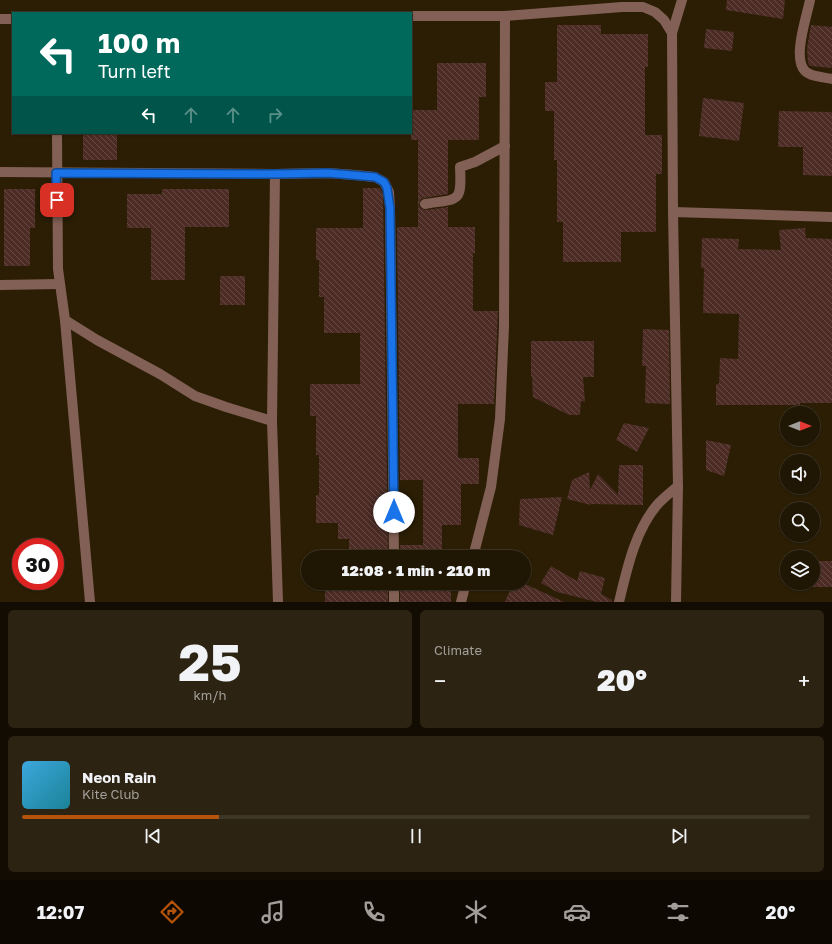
<!DOCTYPE html>
<html lang="en">
<head>
<meta charset="utf-8">
<style>
  body { margin:0; font-family:"Golos Text",sans-serif; background:#2d2313; color:#f1f3f6; height:100vh; display:flex; flex-direction:column; font-size:15px; white-space:nowrap }
  * { box-sizing:border-box; margin:0 }
  p { font-size:13px; color:#a29f9a }
  .icon { flex:none; width:22px; height:22px; fill:none; stroke:currentColor; stroke-width:2; stroke-linecap:round; stroke-linejoin:round }
  .map { position:relative; height:602px; overflow:hidden }
  .drawer { display:flex; flex-direction:column; gap:8px; padding:8px; background:#120c02; flex:1 }
  .drawer>* { flex:none }
  .top-card { position:absolute; left:12px; top:12px; width:400px; height:122px; border-radius:0px; box-shadow:0 1px 3px #0004,0 0 0 1px #3d3526; background:#00695c; color:#fff; overflow:hidden }
  .needle { width:26px; rotate:90deg }
  .fabs { position:absolute; left:780px; top:406px; display:grid; gap:8px }
  .fabs a { display:grid; place-items:center; width:40px; height:40px; border-radius:50%; background:#201604; box-shadow:0 1px 3px #0004,0 0 0 1px #3d3526; font-size:20px }
  .speed { position:absolute; left:12px; top:538px; display:flex; gap:8px; font-size:20px; font-weight:700; text-align:center }
  .speed>* { display:grid; place-content:center; width:52px; height:52px; border-radius:50%; background:#201604; box-shadow:0 1px 3px #0004,0 0 0 1px #3d3526; line-height:1 }
  .speed .limit { border:6px solid #d22; background:#fff; color:#111 }
  .pin { position:absolute; display:grid; place-items:center; width:34px; height:34px; color:#fff; margin:-17px; border-radius:8px; box-shadow:0 2px 6px #0006 }
  .me { position:absolute; width:44px; margin:-22px; rotate:0deg; stroke-linejoin:round; filter:drop-shadow(0 0 3px #0008) }
  .turn { display:flex; align-items:center; gap:14px; height:84px; padding:0 20px; font-size:18px }
  .turn .icon { width:52px; height:52px; stroke-width:2.5 }
  .turn b { display:block; font-size:28px; line-height:34px }
  .lanes { display:flex; align-items:center; height:38px; padding:0 20px; background:#0003; justify-content:center; gap:20px; direction:ltr }
  .lanes .off { opacity:.35 }
  .big { font-size:30px; font-weight:800; line-height:1.1 }
  .drawer .tile { flex:1; display:flex; flex-direction:column; justify-content:center; gap:6px; min-width:0; padding:0 14px; border-radius:6px; background:#2d2313 }
  .drawer .dial { align-items:center; gap:0 }
  .dial b { font-size:52px; line-height:1 }
  .song { display:flex; align-items:center; gap:12px }
  .cover { width:48px; height:48px; border-radius:6px; background:linear-gradient(135deg,hsl(200 70% 55%),hsl(190 70% 35%)) }
  .played { height:4px; border-radius:2px; background:linear-gradient(90deg,#b45309 25%,#3d3526 25%) }
  .keys { display:flex; justify-content:space-around; direction:ltr }
  .heat { display:flex; justify-content:space-between; align-items:center; font-size:22px; direction:ltr }
  .drawer .tiles { flex:1; display:grid; gap:8px; grid-template-columns:1fr 1fr }
  .tile:last-child { grid-column:span 2 }
  .trip { position:absolute; left:301px; top:550px; width:230px; height:40px; border-radius:20px; background:#201604; box-shadow:0 1px 3px #0004,0 0 0 1px #3d3526; font-weight:800; line-height:40px; text-align:center }
  .tab-bar { display:flex; height:64px; justify-content:space-around; align-items:center; background:#0d0902; color:#a29f9a }
  .tab-bar .icon { width:28px; height:28px }
  .tab-bar .current { color:#b45309 }
  .tab-bar b { font-size:18px; color:#f1f3f6 }
  .map>svg:first-child { display:block }
</style>
</head>
<body>
<div class="map">
<svg width="832" height="602" viewBox="0 0 832 602">
  <defs>
    <pattern id="building-back-hatch" width="6" height="6" patternUnits="userSpaceOnUse"><rect width="6" height="6" fill="#4c2c25"/><path d="M-1 5l2 2M0 0l6 6M5-1l2 2" fill="none" stroke="#664b44"/></pattern>
  </defs>
  <rect width="100%" height="100%" fill="#2b1e05"/>
  <g fill="url(#building-back-hatch)">
    <polygon points="727,0 785,0 783,19 726,10"/>
    <polygon points="557,25 601,25 601,34 648,34 648,67 645,67 645,135 662,135 662,174 656,174 656,232 621,232 621,262 563,262 563,222 557,222 557,160 554,160 554,111 545,111 545,82 557,82"/>
    <polygon points="811,25 832,27 832,68 810,66 808,63 807,48"/>
    <polygon points="706,29 734,32 732,51 704,48"/>
    <polygon points="437,63 486,63 486,97 479,97 479,140 448,140 448,194 424,198 421,199 419,205 420,208 426,210 448,207 448,227 475,227 475,253 473,253 473,311 498,311 494,404 458,404 458,458 479,458 479,484 461,484 461,525 442,525 442,557 400,557 400,545 423,545 423,480 400,480 397,227 418,227 418,140 411,140 411,110 437,110"/>
    <polygon points="703,98 744,103 739,141 699,136"/>
    <polygon points="779,111 832,112 832,176 803,175 803,147 778,147"/>
    <rect x="83" y="133" width="34" height="27"/>
    <polygon points="363,188 380,188 383,194 388,557 349,557 349,539 338,539 338,523 316,523 316,495 319,495 319,455 316,455 316,416 310,416 310,384 360,384 360,333 324,333 324,297 319,297 319,260 316,260 316,228 363,228"/>
    <polygon points="4,189 35,189 35,228 30,228 30,266 4,266"/>
    <polygon points="162,189 229,189 229,227 185,227 185,280 151,280 151,228 127,228 127,194 162,194"/>
    <polygon points="805,228 806,238 832,239 832,403 800,403 800,405 716,405 716,384 719,384 720,358 738,359 739,314 703,313 704,268 701,268 702,238 739,239 738,249 781,250 779,230"/>
    <rect x="220" y="276" width="25" height="29"/>
    <polygon points="643,329 669,330 670,404 645,403 646,366 642,366"/>
    <polygon points="531,341 594,341 594,377 583,377 585,402 581,401 580,415 569,415 533,397 532,376 531,376"/>
    <polygon points="624,423 649,428 637,452 616,440"/>
    <polygon points="706,440 731,445 724,476 706,470"/>
    <polygon points="619,465 643,465 643,505 591,504 591,505 567,499 572,480 589,472 590,490 598,474 618,495"/>
    <polygon points="562,497 553,535 519,525 520,499"/>
    <rect x="813" y="561" width="19" height="26"/>
    <polygon points="551,566 577,581 580,571 605,578 601,594 612,600 612,602 597,602 557,592 541,583"/>
    <polygon points="349,583 388,583 388,602 325,602 325,584 349,584"/>
    <rect x="400" y="583" width="51" height="19"/>
    <polygon points="513,583 523,583 564,602 505,602"/>
  </g>
  <g fill="none" stroke-linecap="round" stroke-linejoin="round">
    <g stroke="#836056" stroke-width="10">
      <path d="M810,0C807,16 792,58 805,71C811,77 824,77 832,79"/>
      <polyline points="411,16 505,16 622,7 643,7 655,12 664,20 672,33"/>
      <polyline points="0,19 13,19"/>
      <polyline points="57,133 58,269 65,320 90,602"/>
      <polyline points="0,172 275,174 328,173 355,175 375,177 384,182 389,192 390,208 394,557"/>
      <polyline points="275,174 272,421 278,602"/>
      <path d="M425,204C458,198 462,205 460,167L475,162L505,146"/>
      <polyline points="673,212 832,217"/>
      <polyline points="0,285 59,284"/>
      <polyline points="65,320 97,340 160,374 195,396 226,407 272,421"/>
      <polyline points="473,557 491,487 500,419 504,326 505,16"/>
      <polyline points="394,583 394,602"/>
      <polyline points="461,602 466,583"/>
      <path d="M619,602C627,569 635,531 657,505C663,498 671,492 678,486"/>
      <polyline points="676,602 678,486 673,212 672,33 682,0"/>
    </g>
  </g>
  <g fill="none" stroke-linecap="round" stroke-linejoin="round">
    <defs>
      <polyline id="route" points="57,200 56,173 275,174 328,173 375,177 384,182 387,188 390,208 394,512"/>
    </defs>
    <use href="#route" stroke="#114b97" stroke-width="10"/>
    <use href="#route" stroke="#1a73e8" stroke-width="7"/>
  </g>
</svg>
<div class="fabs">
<a><svg class="needle" viewBox="-14 -14 28 28"><path d="M0-13l5 13h-10z" fill="#e53935"/><path d="M0 13l5-13h-10z" fill="#a29f9a"/></svg></a>
<a><svg class="icon" aria-label="sound" viewBox="0 0 24 24"><path d="M4 9h4l5-4v14l-5-4H4zM17 9q2 3 0 6"/></svg></a>
<a><svg class="icon" aria-label="search" viewBox="0 0 24 24"><circle cx="10" cy="10" r="6"/><path d="M15 15l6 6"/></svg></a>
<a><svg class="icon" aria-label="layers" viewBox="0 0 24 24"><path d="M12 4l9 5-9 5-9-5zM3 14l9 5 9-5"/></svg></a>
</div>
<div class="speed"><div class="limit">30</div></div>
<div class="pin" style="left:57px;top:200px;background:#d93025"><svg class="icon" aria-label="arrive" viewBox="0 0 24 24"><path d="M6 21V4h12l-3 4 3 4H6"/></svg></div>
<svg class="me" style="left:394px;top:512px" viewBox="-20 -20 40 40"><circle r="19" fill="#fff"/><path d="M0-13L10 11 0 6-10 11z" fill="#1a73e8"/></svg>
<div class="trip">12:08 · 1 min · 210 m</div>
<div class="top-card">
<div class="turn"><svg class="icon" aria-label="left" viewBox="0 0 24 24"><path d="M17 20v-9H6M10 6l-5 5 5 5"/></svg><div><b>100 m</b>Turn left</div></div>
<div class="lanes"><svg class="icon" aria-label="left" viewBox="0 0 24 24"><path d="M17 20v-9H6M10 6l-5 5 5 5"/></svg><svg class="icon off" aria-label="ahead" viewBox="0 0 24 24"><path d="M12 20V5M6 11l6-6 6 6"/></svg><svg class="icon off" aria-label="ahead" viewBox="0 0 24 24"><path d="M12 20V5M6 11l6-6 6 6"/></svg><svg class="icon off" aria-label="right" viewBox="0 0 24 24"><path d="M7 20v-9h11M14 6l5 5-5 5"/></svg></div>
</div>
</div>
<section class="drawer">
<div class="tiles">
<div class="tile dial"><b>25</b><p>km/h</p></div>
<div class="tile"><p>Climate</p>
<div class="heat"><a>−</a><b class="big">20°</b><a>+</a></div>
</div>
<div class="tile">
<div class="song"><i class="cover"></i><div><b>Neon Rain</b><p>Kite Club</p></div></div>
<div class="played"></div>
<div class="keys"><svg class="icon" aria-label="previous" viewBox="0 0 24 24"><path d="M18 5L8 12l10 7zM5 5v14"/></svg><svg class="icon" aria-label="pause" viewBox="0 0 24 24"><path d="M8 5v14M16 5v14"/></svg><svg class="icon" aria-label="next" viewBox="0 0 24 24"><path d="M6 5l10 7-10 7zM19 5v14"/></svg></div>
</div>
</div>
</section>
<nav class="tab-bar">
<b>12:07</b>
<svg class="icon current" aria-label="directions" viewBox="0 0 24 24"><path d="M12 3l9 9-9 9-9-9zM9 14v-3h6M13 9l2 2-2 2"/></svg>
<svg class="icon" aria-label="music" viewBox="0 0 24 24"><path d="M9 18V5l10-2v13"/><circle cx="6" cy="18" r="3"/><circle cx="16" cy="16" r="3"/></svg>
<svg class="icon" aria-label="phone" viewBox="0 0 24 24"><path d="M5 4h4l2 5-3 2q2 4 5 5l2-3 5 2v4C11 20 4 13 5 4z"/></svg>
<svg class="icon" aria-label="climate" viewBox="0 0 24 24"><path d="M12 3v18M4 7l16 10M4 17L20 7"/></svg>
<svg class="icon" aria-label="car" viewBox="0 0 24 24"><path d="M5 17H2v-5l4-1 3-4h7l3 4 3 1v5h-3M9 17h6M6 11h13"/><circle cx="7" cy="17" r="2"/><circle cx="17" cy="17" r="2"/></svg>
<svg class="icon" aria-label="filters" viewBox="0 0 24 24"><path d="M4 7h16M4 17h16"/><circle cx="9" cy="7" r="2"/><circle cx="15" cy="17" r="2"/></svg>
<b>20°</b>
</nav>
</body>
</html>
